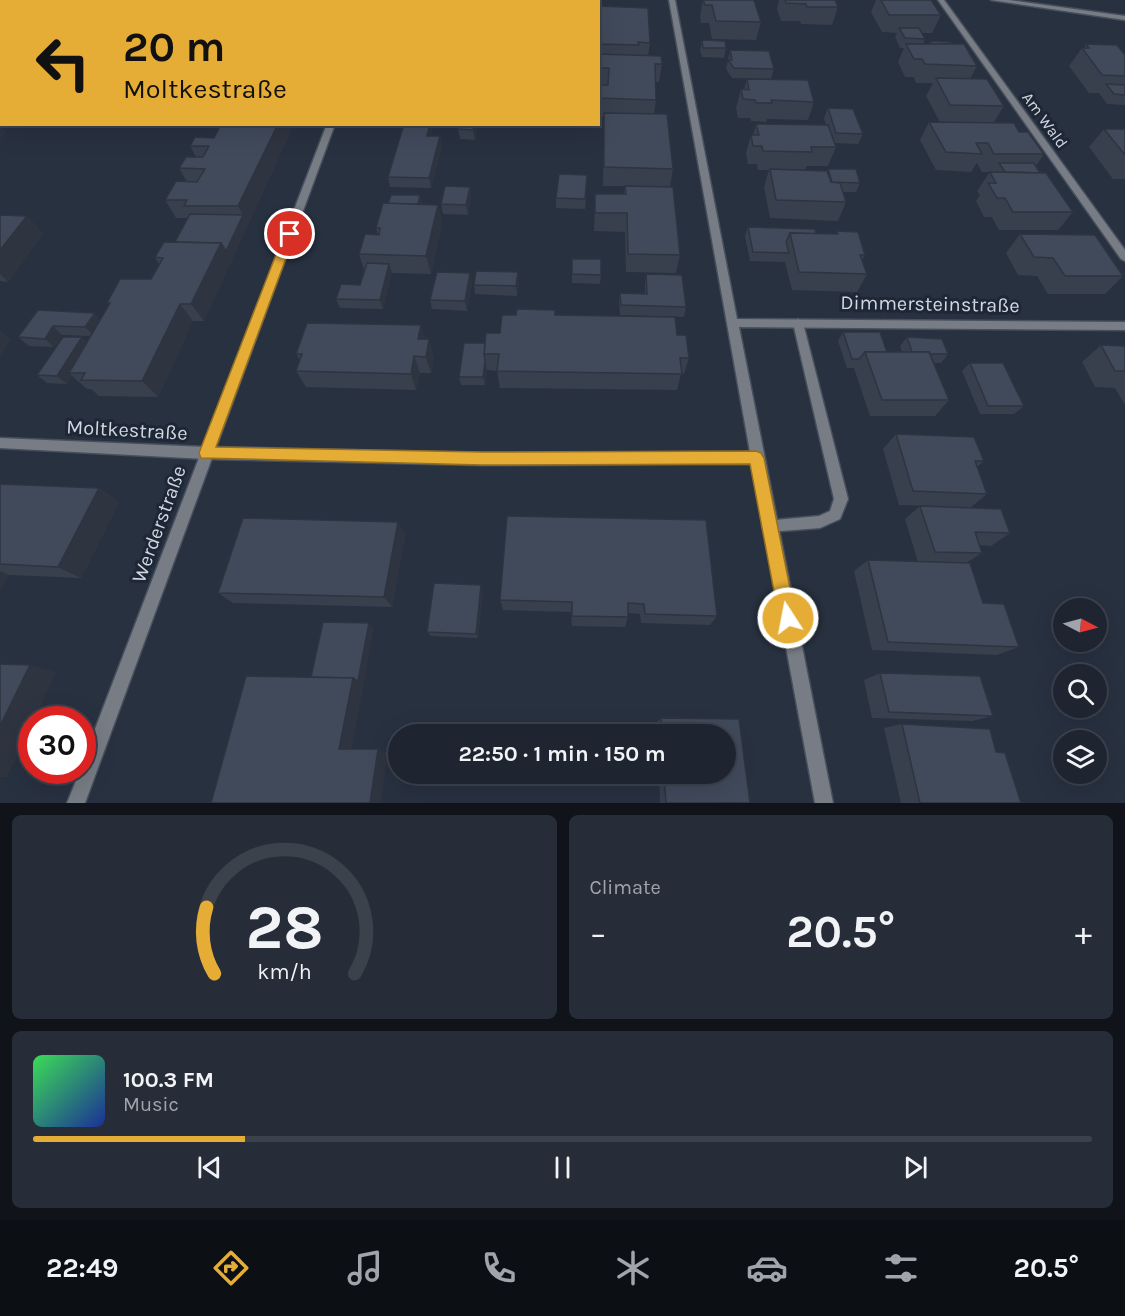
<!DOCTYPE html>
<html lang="en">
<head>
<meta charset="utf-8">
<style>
  body { margin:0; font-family:Karla,sans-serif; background:#262d38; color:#f1f3f6; height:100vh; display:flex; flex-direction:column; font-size:22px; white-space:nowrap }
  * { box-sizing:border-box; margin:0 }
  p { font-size:20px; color:#a1a5ab }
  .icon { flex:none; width:33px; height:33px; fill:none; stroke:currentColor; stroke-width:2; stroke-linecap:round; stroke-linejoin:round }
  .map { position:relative; height:803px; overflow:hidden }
  .details { display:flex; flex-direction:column; gap:12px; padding:12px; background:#10141a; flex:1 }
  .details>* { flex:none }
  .guide { position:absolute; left:0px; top:0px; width:600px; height:126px; box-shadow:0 6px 24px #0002,0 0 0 2px #3c424c; background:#e5ad35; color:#111; overflow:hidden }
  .needle { width:39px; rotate:96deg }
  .buttons { position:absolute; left:1053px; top:598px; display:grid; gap:12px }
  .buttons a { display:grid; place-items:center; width:54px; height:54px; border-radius:50%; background:#1e2530; box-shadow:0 6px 24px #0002,0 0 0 2px #3c424c; font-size:30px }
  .speed { position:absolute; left:18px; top:706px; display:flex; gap:12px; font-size:30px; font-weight:700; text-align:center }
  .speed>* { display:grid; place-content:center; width:78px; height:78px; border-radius:50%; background:#1e2530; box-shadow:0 6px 24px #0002,0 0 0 2px #3c424c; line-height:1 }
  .speed .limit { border:9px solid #d22; background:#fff; color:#111 }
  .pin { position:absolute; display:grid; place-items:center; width:51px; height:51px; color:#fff; margin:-26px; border:3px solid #fff; border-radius:50%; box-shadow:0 2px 6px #0007 }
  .me { position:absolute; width:66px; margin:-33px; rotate:349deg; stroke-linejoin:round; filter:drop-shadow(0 0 4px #0008) }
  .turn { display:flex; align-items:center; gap:21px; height:126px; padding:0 24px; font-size:27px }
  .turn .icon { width:78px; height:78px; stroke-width:2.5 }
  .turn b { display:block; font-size:42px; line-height:51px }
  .big { font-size:45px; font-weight:700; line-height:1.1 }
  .details .widget { flex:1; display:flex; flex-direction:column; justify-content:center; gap:9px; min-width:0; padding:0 21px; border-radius:9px; background:#262d38 }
  .details .dial { align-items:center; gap:0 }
  .dial svg { height:156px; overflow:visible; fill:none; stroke:#3c424c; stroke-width:7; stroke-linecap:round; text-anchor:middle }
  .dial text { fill:#f1f3f6; stroke:none }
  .song { display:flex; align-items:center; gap:18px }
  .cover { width:72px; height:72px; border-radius:9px; background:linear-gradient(135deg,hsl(130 70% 55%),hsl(230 70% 35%)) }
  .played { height:6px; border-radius:3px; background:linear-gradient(90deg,#e5ad35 20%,#3c424c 20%) }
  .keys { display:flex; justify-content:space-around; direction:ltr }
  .heat { display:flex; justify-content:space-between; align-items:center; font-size:33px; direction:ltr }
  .details .tiles { flex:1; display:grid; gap:12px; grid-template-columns:1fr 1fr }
  .widget:last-child { grid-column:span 2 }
  .trip { position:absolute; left:388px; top:724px; width:348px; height:60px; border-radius:30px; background:#1e2530; box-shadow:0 6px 24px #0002,0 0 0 2px #3c424c; font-weight:700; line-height:60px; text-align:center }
  .menu { display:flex; height:96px; justify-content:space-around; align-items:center; background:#0c0f13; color:#a1a5ab }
  .menu .icon { width:42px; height:42px }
  .menu .current { color:#e5ad35 }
  .menu b { font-size:27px; color:#f1f3f6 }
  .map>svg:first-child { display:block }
</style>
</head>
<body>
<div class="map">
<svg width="1125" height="803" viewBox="0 0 1125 803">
  <rect width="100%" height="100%" fill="#283140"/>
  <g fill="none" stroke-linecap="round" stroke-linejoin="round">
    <defs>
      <polygon id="service" points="798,319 803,323 848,499 840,519 820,528 769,532 764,531 762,526 764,521 819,516 830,511 834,499 793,323"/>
      <g id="minor">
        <polygon points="669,0 675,0 737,319 1125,322 1125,330 739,327 833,803 815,803 752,464 482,465 206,459 0,448 0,438 206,447 482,453 750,452"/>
        <polygon points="938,0 944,0 1125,250 1125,261 1121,259"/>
        <polygon points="991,0 1009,0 1125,16 1125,20"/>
        <rect x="0" y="30" width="2" height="4"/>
        <polygon points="0,49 2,49 0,54"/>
      </g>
      <g id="tertiary">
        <rect x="376" y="0" width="6" height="2"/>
        <polygon points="327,124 335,124 85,803 67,803 80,771 82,771 82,763"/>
      </g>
    </defs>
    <use href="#service" stroke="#474f5d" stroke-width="3"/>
    <use href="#minor" stroke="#474f5d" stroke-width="3"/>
    <use href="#tertiary" stroke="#474f5d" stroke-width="3"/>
    <use href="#service" fill="#787d85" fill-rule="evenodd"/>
    <use href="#minor" fill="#787d85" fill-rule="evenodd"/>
    <use href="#tertiary" fill="#787d85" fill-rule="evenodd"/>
  </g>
  <g fill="#38404e">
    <polygon points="0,0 255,0 256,2 2,2 2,15 0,15"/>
    <polygon points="286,0 350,0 349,2 284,2"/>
    <polygon points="703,0 754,0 761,22 756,40 712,39 709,23 701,23 700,16"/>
    <polygon points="779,0 835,0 838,7 832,25 801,24 800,21 781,21 777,9"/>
    <polygon points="876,0 931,0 941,15 932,33 922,33 925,39 923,44 929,44 930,41 952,44 977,66 970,79 1004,106 994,122 1019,132 1044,154 1036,166 1073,212 1058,230 999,230 992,217 984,217 976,201 980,195 977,191 990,172 982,172 977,163 971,172 936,170 920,140 929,122 940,122 926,96 933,83 916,83 914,77 905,77 898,62 904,48 900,48 895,37 897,33 882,32 871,12"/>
    <polygon points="598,6 650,43 648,56 662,64 659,82 655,82 656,100 654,114 673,169 670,187 680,255 676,273 626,272 625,232 594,231 595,194 624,194 625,186 603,186 604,117 598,117"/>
    <polygon points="702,40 726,48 724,58 702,57 700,50"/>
    <polygon points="1086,44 1125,55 1125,105 1107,104 1099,93 1089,93 1069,66 1082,48 1084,48"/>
    <polygon points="730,50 774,69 771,79 732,78 726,69"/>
    <polygon points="747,79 814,102 808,120 767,119 766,122 751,121 750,118 738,118 736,108 741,89 744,89"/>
    <polygon points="828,108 863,134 858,144 834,143 836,147 828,166 807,166 805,170 827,171 828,169 860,183 856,192 843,192 846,202 838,221 770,218 764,187 769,170 758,170 757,164 748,164 746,153 751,135 753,135 756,124 826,125 824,118"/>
    <polygon points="221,124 294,124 204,321 193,321 158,397 99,396 91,389 87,389 72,376 67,384 47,383 37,375 87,342 90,336 62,335 54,347 29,346 18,337 38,310 101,319 109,305 107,303 151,279 159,264 155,257 175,242 188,218 176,218 165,200 187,182 179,168 196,157 190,146 214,138"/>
    <polygon points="459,124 478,124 475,140 460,139 458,129"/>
    <polygon points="1104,129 1125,129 1125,179 1113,179 1089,147"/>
    <polygon points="431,136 440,136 442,146 431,188 390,187 388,177"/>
    <polygon points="587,175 585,209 556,208 556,198"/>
    <polygon points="470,187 471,197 468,215 443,214 441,204"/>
    <polygon points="422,205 438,205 442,223 431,274 392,273 383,309 340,308 336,299 360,285 364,270 359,254 378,235 376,228"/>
    <polygon points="0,215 27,216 43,234 8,282 0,281"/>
    <polygon points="748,227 816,234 836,234 837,231 865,255 862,260 867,274 857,292 792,290 785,262 750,261 745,236"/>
    <polygon points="1020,234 1123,276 1105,294 1048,294 1037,276 1018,275 1006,253"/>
    <polygon points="572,259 601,275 600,284 572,283"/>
    <polygon points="518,272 519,282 517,296 475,294 474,285"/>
    <polygon points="470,273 472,283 467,311 432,309 430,300"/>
    <polygon points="646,274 686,307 684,317 620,315 619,302 620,293 645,294 645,283"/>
    <polygon points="555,315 677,335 689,358 684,374 681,374 677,390 500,388 497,371 487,370 485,385 461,385 459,377 485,343 500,333"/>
    <polygon points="843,332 887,352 902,352 900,346 907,337 948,354 941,363 933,363 949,400 935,416 870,416 854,368 847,368 838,341"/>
    <polygon points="425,339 434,356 431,373 420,373 416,390 306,387 296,371 300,360 296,354"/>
    <polygon points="1101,345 1125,346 1125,405 1115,388 1095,387 1082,362"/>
    <polygon points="970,363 1024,406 1014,414 980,414 962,371"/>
    <polygon points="896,434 984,461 977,467 987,494 970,508 1010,533 991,546 979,545 982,553 966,563 983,603 1019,647 997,655 872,650 854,571 868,560 918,562 905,519 920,506 943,506 899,505 883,449"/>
    <polygon points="0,484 99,488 119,502 81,578 9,575 0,590"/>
    <polygon points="507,516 717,616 710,625 641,623 640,614 628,613 628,617 625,627 572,626 571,612 503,610 500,600"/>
    <polygon points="398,522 405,535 392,607 233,603 218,593"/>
    <polygon points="483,590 478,638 431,636 427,632"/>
    <polygon points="880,673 993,716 972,721 872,718 864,680"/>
    <polygon points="661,718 739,719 750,803 660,803 659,774 726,774 726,735 657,735 656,723"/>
    <polygon points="902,724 996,752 1021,803 901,803 884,728"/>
  </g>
  <g fill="#2e3440">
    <polygon points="18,0 35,0 33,2 16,2"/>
    <polygon points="75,0 104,0 102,2 76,2"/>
    <polygon points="119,0 133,0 131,2 118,2"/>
    <polygon points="238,0 255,0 256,2 237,2"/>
    <polygon points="324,0 336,0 336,2 323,2"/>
    <polygon points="2,97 2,124 7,124 3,129 6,132 0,138 0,98"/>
    <polygon points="278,124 294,124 204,321 191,304 221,243 243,215 238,206"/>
    <polygon points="430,124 434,124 429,146 427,136"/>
    <polygon points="474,124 478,124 475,140 473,130"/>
    <polygon points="440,136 442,146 431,188 429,178"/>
    <polygon points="470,187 471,197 468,215 466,205"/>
    <polygon points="420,195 423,205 416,213"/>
    <polygon points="438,205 442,223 431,274 426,256"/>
    <polygon points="27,216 43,234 8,282 0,274 0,250"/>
    <polygon points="389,264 392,273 383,309 380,300"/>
    <polygon points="518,272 519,282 517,296 516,286"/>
    <polygon points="470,273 472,283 467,311 465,301"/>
    <polygon points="180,304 193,321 158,397 142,381"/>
    <polygon points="95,313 103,322 94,336 85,327"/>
    <polygon points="421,325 426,342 418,339"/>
    <polygon points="53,326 62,335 54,347 45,339"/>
    <polygon points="0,330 11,340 0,356"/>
    <polygon points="82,337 91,346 69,373 72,376 67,384 57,376"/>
    <polygon points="429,339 434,356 431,373 426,357"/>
    <polygon points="414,356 420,373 416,390 411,374"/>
    <polygon points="485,361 487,370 485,385 483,377"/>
    <polygon points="99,488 119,502 81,578 58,567"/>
    <polygon points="398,522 405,535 392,607 384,597"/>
    <polygon points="0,571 9,575 0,590"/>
    <polygon points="481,585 483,590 478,638 476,634"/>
    <polygon points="369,623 374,628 351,753 339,749 353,678"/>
    <polygon points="30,665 56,672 34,720 32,720 32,725 7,777 0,777 0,726"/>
    <polygon points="378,749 388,753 381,803 370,803"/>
  </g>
  <g fill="#414a5b" stroke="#2e3440" stroke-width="1.5">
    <polygon points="0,0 18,0 16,2 2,2 2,6 0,6"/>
    <polygon points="28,0 45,0 46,2 27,2"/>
    <polygon points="89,0 119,0 118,2 87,2"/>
    <polygon points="129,0 238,0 237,2 128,2"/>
    <polygon points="286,0 324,0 323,2 284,2"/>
    <polygon points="438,0 478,0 478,2 437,2"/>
    <polygon points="703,0 754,0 761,22 716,21 712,5 705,5"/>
    <polygon points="785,0 835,0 838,7 807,7 806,4 786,3"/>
    <polygon points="881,0 931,0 941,15 889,15"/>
    <polygon points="598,6 648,8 650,43 638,42 639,45 598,44"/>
    <polygon points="899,28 919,28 925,39 905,38"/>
    <polygon points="702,40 725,41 726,48 703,48"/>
    <polygon points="930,41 951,42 952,44 932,44"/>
    <polygon points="906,44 964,44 977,66 925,64 922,59 914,59"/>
    <polygon points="1086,44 1117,45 1125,55 1125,76 1102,75 1082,48 1089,48"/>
    <polygon points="730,50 769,51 774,69 734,68 728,60 732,60"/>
    <polygon points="2,52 2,97 0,98 0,53"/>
    <polygon points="598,54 661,56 662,64 655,64 656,100 598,98 598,85 608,85 609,68 598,68"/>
    <polygon points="936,78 987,79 1004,106 950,105"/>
    <polygon points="747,79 808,80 814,102 771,100 772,103 756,103 755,100 743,99 741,89 749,90"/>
    <polygon points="1106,84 1125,85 1125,95 1114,94"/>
    <polygon points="828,108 853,109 863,134 836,133"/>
    <polygon points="604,113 667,114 673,169 604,167"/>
    <polygon points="929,122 1014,123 1019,132 1028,132 1044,154 994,154 988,143 976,143 982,154 946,152"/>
    <polygon points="221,124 278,124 238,206 184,206 187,200 165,200 176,181 197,182 205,169 179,168 186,157 203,157 209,146 190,146 195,137 214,138"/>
    <polygon points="404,124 430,124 427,136 440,136 429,178 388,177"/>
    <polygon points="459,124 474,124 473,130 458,129"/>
    <polygon points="756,124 828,125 836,147 811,147 812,152 763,151 762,146 753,146 751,135 759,135"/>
    <polygon points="1104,129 1125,129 1125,155"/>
    <polygon points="999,163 1034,163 1040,173 1005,172"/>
    <polygon points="770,169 827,171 831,182 840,183 846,202 776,200"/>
    <polygon points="828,169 856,169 860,183 832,182"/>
    <polygon points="990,172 1046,173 1073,212 1013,212 1005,198 997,198 988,183 996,183"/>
    <polygon points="559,174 587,175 585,199 556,198"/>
    <polygon points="445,186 470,187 466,205 441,204"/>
    <polygon points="625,186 673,187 680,255 628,254 627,213 595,213 595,194 626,194"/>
    <polygon points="391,195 420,195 418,204 388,204"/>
    <polygon points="383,203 438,205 426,256 359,254 365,234 379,235 380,228 376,228"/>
    <polygon points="190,214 243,215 226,251 221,243 175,242"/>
    <polygon points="0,215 27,216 0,250"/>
    <polygon points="748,227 815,229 816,234 790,233 786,242 789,253 753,252"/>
    <polygon points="837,231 858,232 865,255 860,255 867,274 799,272 790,233 838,234"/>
    <polygon points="1020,234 1095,235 1123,276 1065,276 1053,258 1034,257"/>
    <polygon points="164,242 221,243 191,304 180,304 142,381 81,380 85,373 69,373 110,303 107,303 120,279 151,279 163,258 155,257"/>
    <polygon points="572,259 601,259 601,275 572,274"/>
    <polygon points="367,263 389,264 380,300 336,299 341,284 360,285"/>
    <polygon points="476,271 518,272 516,286 474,285"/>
    <polygon points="437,272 470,273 465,301 430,300"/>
    <polygon points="646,274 682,275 686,307 621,305 620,293 647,294"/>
    <polygon points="517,309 555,310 555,315 675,317 677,335 686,335 689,358 680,358 682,374 497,371 499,354 484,354 486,333 500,333 502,315 516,315"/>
    <polygon points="38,310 95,313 85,327 53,326 45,339 18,337"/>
    <polygon points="307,323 421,325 418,339 429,339 426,357 414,356 411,374 296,371 302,354 296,354"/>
    <polygon points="843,332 880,332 887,352 865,352 859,359 852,359"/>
    <polygon points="63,337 82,337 57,376 37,375"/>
    <polygon points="907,337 942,339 948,354 930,354 929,352 912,352"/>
    <polygon points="464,343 485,343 484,354 485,361 483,377 459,377"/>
    <polygon points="1101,345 1125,346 1125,371 1115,371"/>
    <polygon points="865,352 929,352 949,400 882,400"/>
    <polygon points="970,363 1003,363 1024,406 988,406"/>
    <polygon points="896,434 974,437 984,461 975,461 987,494 913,491"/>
    <polygon points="0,484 99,488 58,567 0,564"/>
    <polygon points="920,506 1001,509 1010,533 975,532 982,553 935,552"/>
    <polygon points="507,516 706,520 717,616 645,614 644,604 628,603 628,617 572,616 572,602 500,600"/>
    <polygon points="243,518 398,522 384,597 218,593"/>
    <polygon points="868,560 970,563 983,603 1004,604 1019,647 888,642"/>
    <polygon points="434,583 481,585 476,634 427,632"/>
    <polygon points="323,622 369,623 358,681 353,678 311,677"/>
    <polygon points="0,664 30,665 0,726"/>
    <polygon points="880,673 980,676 993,716 889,712"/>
    <polygon points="246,676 353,678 339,749 378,749 370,803 211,803"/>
    <polygon points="661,718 739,719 750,803 666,803 664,774 726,774 726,735 662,735"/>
    <polygon points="902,724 990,729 996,752 1005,753 1021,803 920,803"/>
  </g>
  <polygon fill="#e5ad35" stroke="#957022" stroke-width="1.5" points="290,230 295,234 216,447 482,452 756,451 761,453 764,458 796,618 793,624 788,626 782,624 779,618 750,464 482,465 201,458 199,453 284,234"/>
  <g text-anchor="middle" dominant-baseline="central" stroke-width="6" stroke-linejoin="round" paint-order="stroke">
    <g font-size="16" fill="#d2d7e1" stroke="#1e2735">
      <text transform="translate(1045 120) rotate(54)">Am Wald</text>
    </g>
    <g font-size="20" fill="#d2d7e1" stroke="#1e2735">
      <text transform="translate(930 304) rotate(1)">Dimmersteinstraße</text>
      <text transform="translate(127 430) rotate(3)">Moltkestraße</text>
      <text transform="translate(159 524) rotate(-70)">Werderstraße</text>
    </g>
  </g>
</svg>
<div class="buttons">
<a><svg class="needle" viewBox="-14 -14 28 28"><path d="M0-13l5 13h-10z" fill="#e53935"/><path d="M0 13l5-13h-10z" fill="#a1a5ab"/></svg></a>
<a><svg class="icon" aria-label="search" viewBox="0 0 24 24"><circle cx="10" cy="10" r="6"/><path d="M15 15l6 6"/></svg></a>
<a><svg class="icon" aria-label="layers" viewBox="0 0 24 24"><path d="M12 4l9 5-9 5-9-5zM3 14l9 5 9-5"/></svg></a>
</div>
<div class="speed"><div class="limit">30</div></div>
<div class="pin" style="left:290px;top:234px;background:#d93025"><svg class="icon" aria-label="arrive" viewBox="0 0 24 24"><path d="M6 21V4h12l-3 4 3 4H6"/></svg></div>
<svg class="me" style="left:788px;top:618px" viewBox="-20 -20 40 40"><circle r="17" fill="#e5ad35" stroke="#fff" stroke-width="3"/><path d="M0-11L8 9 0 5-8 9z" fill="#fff"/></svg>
<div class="trip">22:50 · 1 min · 150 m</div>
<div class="guide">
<div class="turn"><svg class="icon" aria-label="left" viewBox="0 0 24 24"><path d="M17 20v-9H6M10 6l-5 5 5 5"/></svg><div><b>20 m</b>Moltkestraße</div></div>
</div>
</div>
<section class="details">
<div class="tiles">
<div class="widget dial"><svg viewBox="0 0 100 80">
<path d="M14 69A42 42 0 1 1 86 69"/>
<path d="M14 69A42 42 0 0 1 10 35" stroke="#e5ad35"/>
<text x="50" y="56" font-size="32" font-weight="700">28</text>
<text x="50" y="72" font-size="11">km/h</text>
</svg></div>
<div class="widget"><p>Climate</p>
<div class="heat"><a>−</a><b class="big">20.5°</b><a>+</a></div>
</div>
<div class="widget">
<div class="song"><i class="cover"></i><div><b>100.3 FM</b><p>Music</p></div></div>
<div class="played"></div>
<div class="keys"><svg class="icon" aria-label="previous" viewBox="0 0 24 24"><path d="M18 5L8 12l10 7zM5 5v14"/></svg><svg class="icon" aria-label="pause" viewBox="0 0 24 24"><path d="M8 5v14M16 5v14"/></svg><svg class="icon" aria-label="next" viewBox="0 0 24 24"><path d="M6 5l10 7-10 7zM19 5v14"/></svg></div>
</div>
</div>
</section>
<nav class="menu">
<b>22:49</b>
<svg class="icon current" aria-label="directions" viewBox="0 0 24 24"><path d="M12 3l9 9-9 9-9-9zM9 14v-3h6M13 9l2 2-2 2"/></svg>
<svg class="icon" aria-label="music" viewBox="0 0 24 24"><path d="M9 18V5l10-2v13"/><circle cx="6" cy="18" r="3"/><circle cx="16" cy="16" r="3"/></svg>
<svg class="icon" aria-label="phone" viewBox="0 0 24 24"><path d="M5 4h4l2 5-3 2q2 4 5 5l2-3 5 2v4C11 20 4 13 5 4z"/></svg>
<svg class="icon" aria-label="climate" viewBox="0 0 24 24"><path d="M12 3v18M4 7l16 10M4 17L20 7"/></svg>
<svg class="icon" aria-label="car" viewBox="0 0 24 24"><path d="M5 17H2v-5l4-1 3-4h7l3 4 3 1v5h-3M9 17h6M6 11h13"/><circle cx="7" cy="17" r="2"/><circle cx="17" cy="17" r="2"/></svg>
<svg class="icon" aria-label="filters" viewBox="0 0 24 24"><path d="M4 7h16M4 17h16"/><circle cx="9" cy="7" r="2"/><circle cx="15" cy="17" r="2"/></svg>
<b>20.5°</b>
</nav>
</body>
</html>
